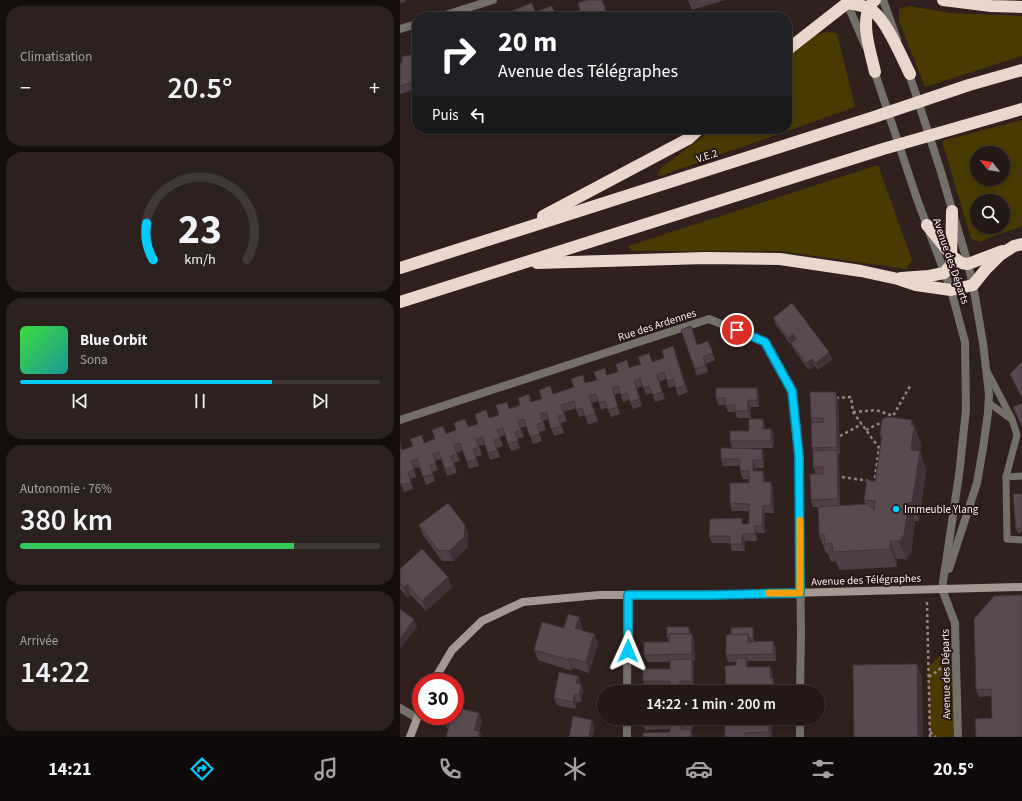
<!DOCTYPE html>
<html lang="fr">
<head>
<meta charset="utf-8">
<style>
  body { margin:0; font-family:"Source Sans 3",sans-serif; background:#2c211f; color:#f1f3f6; height:100vh; display:flex; flex-direction:column; font-size:15px; white-space:nowrap }
  * { box-sizing:border-box; margin:0 }
  p { font-size:13px; color:#a3a0a1 }
  .icon { flex:none; width:22px; height:22px; fill:none; stroke:currentColor; stroke-width:2; stroke-linecap:round; stroke-linejoin:round }
  .map { position:relative; flex:1; overflow:hidden }
  .sheet { display:flex; flex-direction:column; gap:6px; padding:6px; background:#140d0c; width:400px }
  .sheet>* { flex:none }
  .guide { position:absolute; left:12px; top:12px; width:380px; height:122px; border-radius:16px; box-shadow:0 2px 6px #0003,0 0 0 1px #413735; background:#202124; color:#fff; overflow:hidden }
  .needle { width:26px; rotate:300deg }
  .buttons { position:absolute; left:570px; top:146px; display:grid; gap:8px }
  .buttons a { display:grid; place-items:center; width:40px; height:40px; border-radius:50%; background:#241816; box-shadow:0 2px 6px #0003,0 0 0 1px #413735; font-size:20px }
  .speed { position:absolute; left:12px; top:673px; display:flex; gap:8px; font-size:20px; font-weight:700; text-align:center }
  .speed>* { display:grid; place-content:center; width:52px; height:52px; border-radius:50%; background:#241816; box-shadow:0 2px 6px #0003,0 0 0 1px #413735; line-height:1 }
  .speed .limit { border:6px solid #d22; background:#fff; color:#111 }
  .pin { position:absolute; display:grid; place-items:center; width:34px; height:34px; color:#fff; margin:-17px; border:2px solid #fff; border-radius:50%; box-shadow:0 1px 4px #0007 }
  .me { position:absolute; width:44px; margin:-22px; rotate:1deg; stroke-linejoin:round; filter:drop-shadow(0 0 3px #0008) }
  .turn { display:flex; align-items:center; gap:14px; height:84px; padding:0 20px; font-size:18px }
  .turn .icon { width:52px; height:52px; stroke-width:2.5 }
  .turn b { display:block; font-size:28px; line-height:34px }
  .then { display:flex; align-items:center; height:38px; padding:0 20px; background:#0003; gap:8px; font-size:15px }
  .big { font-size:30px; font-weight:600; line-height:1.1 }
  .sheet .card { flex:1; display:flex; flex-direction:column; justify-content:center; gap:6px; min-width:0; padding:0 14px; border-radius:16px; background:#2c211f }
  .sheet .dial { align-items:center; gap:0 }
  .dial svg { height:104px; overflow:visible; fill:none; stroke:#413735; stroke-width:7; stroke-linecap:round; text-anchor:middle }
  .dial text { fill:#f1f3f6; stroke:none }
  .song { display:flex; align-items:center; gap:12px }
  .cover { width:48px; height:48px; border-radius:6px; background:linear-gradient(135deg,hsl(120 70% 55%),hsl(180 70% 35%)) }
  .played { height:4px; border-radius:2px; background:linear-gradient(90deg,#00cbf9 70%,#413735 70%) }
  .keys { display:flex; justify-content:space-around; direction:ltr }
  .heat { display:flex; justify-content:space-between; align-items:center; font-size:22px; direction:ltr }
  .charge { height:6px; border-radius:3px; background:linear-gradient(90deg,#34c759 76%,#413735 0) }
  .trip { position:absolute; left:197px; top:685px; width:228px; height:40px; border-radius:20px; background:#241816; box-shadow:0 2px 6px #0003,0 0 0 1px #413735; font-weight:600; line-height:40px; text-align:center }
  .tab-bar { display:flex; height:64px; justify-content:space-around; align-items:center; background:#0e0a09; color:#a3a0a1 }
  .tab-bar .icon { width:28px; height:28px }
  .tab-bar .active { color:#00cbf9 }
  .tab-bar b { font-size:18px; color:#f1f3f6 }
  main { display:flex; flex:1; min-height:0 }
  .map>svg:first-child { display:block }
</style>
</head>
<body>
<main>
<section class="sheet">
<div class="card"><p>Climatisation</p>
<div class="heat"><a>−</a><b class="big">20.5°</b><a>+</a></div>
</div>
<div class="card dial"><svg viewBox="0 0 100 80">
<path d="M14 69A42 42 0 1 1 86 69"/>
<path d="M14 69A42 42 0 0 1 9 41" stroke="#00cbf9"/>
<text x="50" y="56" font-size="32" font-weight="700">23</text>
<text x="50" y="72" font-size="11">km/h</text>
</svg></div>
<div class="card">
<div class="song"><i class="cover"></i><div><b>Blue Orbit</b><p>Sona</p></div></div>
<div class="played"></div>
<div class="keys"><svg class="icon" aria-label="previous" viewBox="0 0 24 24"><path d="M18 5L8 12l10 7zM5 5v14"/></svg><svg class="icon" aria-label="pause" viewBox="0 0 24 24"><path d="M8 5v14M16 5v14"/></svg><svg class="icon" aria-label="next" viewBox="0 0 24 24"><path d="M6 5l10 7-10 7zM19 5v14"/></svg></div>
</div>
<div class="card"><p>Autonomie · 76%</p><b class="big">380 km</b><div class="charge"></div></div>
<div class="card"><p>Arrivée</p><b class="big">14:22</b></div>
</section>
<div class="map">
<svg width="622" height="737" viewBox="0 0 622 737">
  <rect width="100%" height="100%" fill="#30201e"/>
  <g fill="#483a00" fill-rule="evenodd">
    <polygon points="509,6 551,13 622,16 622,56 525,87 499,21 499,9"/>
    <path d="M429,32L437,33L455,107L257,177L261,168L306,134L311,129H387V57C402,43 408,35 429,32Z"/>
    <path d="M622,120V226L579,242L571,238L542,141ZM577,153H603V179H577ZM577,201H603V227H577Z"/>
    <polygon points="478,165 512,260 506,269 379,251 232,251 228,246"/>
    <polygon points="556,641 558,737 530,737 528,667"/>
  </g>
  <g fill="none" stroke-linecap="round" stroke-linejoin="round">
    <g stroke="#928482" stroke-width="2.5" stroke-dasharray="3 3" stroke-linecap="butt">
      <polyline points="436,398 451,397 453,412 479,448"/>
      <polyline points="453,412 476,410 493,416"/>
      <polyline points="493,421 493,416 510,386"/>
      <polyline points="466,430 484,421"/>
      <polyline points="440,436 462,424"/>
      <polyline points="442,477 469,481"/>
      <polyline points="474,484 479,448 482,444"/>
      <polyline points="527,602 530,737"/>
      <polyline points="529,677 544,666"/>
      <polyline points="530,732 536,737"/>
    </g>
    <g stroke="#756f69" stroke-width="7">
      <polyline points="587,371 612,419 617,435 606,477 607,539 622,540"/>
      <polyline points="589,403 611,419"/>
      <polyline points="606,477 622,476"/>
    </g>
    <g stroke="#756f69" stroke-width="8">
      <polyline points="483,0 497,39"/>
      <polyline points="446,1 465,45"/>
      <polyline points="39,17 93,0"/>
      <polyline points="0,29 17,24"/>
      <polyline points="473,67 517,199 551,290 565,342 566,410 559,475 542,589 555,623 558,737"/>
      <polyline points="508,70 541,172 568,264 573,285 583,343 589,394 588,413 583,448 577,483 549,569"/>
      <polyline points="0,420 309,319 365,342 393,391 399,456 399,472 401,634 400,692"/>
      <polyline points="227,692 228,595"/>
      <polyline points="0,708 17,718"/>
      <polyline points="227,737 227,718"/>
      <polyline points="400,737 400,718"/>
    </g>
    <g stroke="#a49991" stroke-width="8">
      <polyline points="33,682 52,650 82,621 123,602 199,595 310,595 622,587"/>
      <polyline points="10,737 21,708"/>
    </g>
    <g stroke="#e8d7ca" stroke-width="12">
      <polyline points="543,0 591,6 622,7"/>
      <path d="M447,3C453,4 462,5 468,8C484,14 502,58 510,74"/>
      <polyline points="387,50 451,0"/>
      <path d="M475,72C471,54 461,25 469,8C470,5 473,2 475,0"/>
      <polyline points="143,216 288,139 299,129"/>
      <polyline points="527,225 552,256 561,263 568,264 602,251"/>
      <polyline points="137,263 305,258 380,259 461,271 498,279 516,285 551,290 573,285 586,269 600,255 614,246 622,244"/>
      <polyline points="0,268 474,117 569,85 622,70"/>
      <polyline points="501,278 529,276 544,273 551,265 552,211"/>
      <polyline points="0,302 483,149 622,109"/>
    </g>
  </g>
  <g fill="#4e3f45">
    <polygon points="0,0 5,0 5,2 0,3"/>
    <polygon points="288,0 325,0 292,10"/>
    <polygon points="17,53 17,83 14,84 16,89 0,94 0,63"/>
    <polygon points="373,318 429,352 432,360 418,370 415,366 409,370 394,350 391,344 391,345 376,325"/>
    <polygon points="281,330 297,345 308,341 315,360 306,364 308,372 297,376"/>
    <polygon points="273,346 288,392 278,396 275,386 269,388 266,379 259,382 265,399 255,402 252,393 246,395 243,386 236,388 242,406 233,409 229,400 223,402 220,393 214,395 220,414 211,417 207,408 201,410 198,401 192,403 198,421 188,425 185,415 179,417 176,408 164,412 167,421 161,423 164,433 154,436 148,419 143,421 146,430 139,432 142,441 133,444 127,426 121,428 124,437 117,439 120,448 111,451 105,435 100,437 103,446 97,448 100,457 90,460 85,444 79,446 82,455 76,457 79,466 69,469 63,450 57,453 60,461 54,463 57,473 47,476 41,459 35,461 38,470 32,472 35,481 26,485 20,467 14,468 16,477 10,479 13,489 4,492 0,481 2,450 35,439 46,434 78,424 89,418 99,415 109,409 142,399 153,394 197,380 208,375 230,367 253,362 264,358"/>
    <polygon points="359,395 359,407 351,407 351,418 337,418 335,412 328,412 325,405 318,405 316,398"/>
    <polygon points="438,399 440,454 438,454 439,458 440,506 465,504 464,500 475,482 482,441 480,436 514,426 521,444 520,451 526,470 519,521 515,521 511,553 506,560 503,559 497,559 497,567 439,570 436,561 431,562 428,553 426,553 419,535 420,507 413,507 411,500 416,474 413,467 413,452 412,448 412,423 411,418"/>
    <polygon points="365,426 365,429 371,429 374,436 373,448 332,448 330,441 349,431"/>
    <polygon points="362,449 364,456 364,468 356,468 356,471 363,471 365,479 365,482 371,482 373,489 374,513 365,513 365,533 357,533 357,541 345,541 345,551 332,551 330,543 312,543 309,536 344,524 349,524 349,511 332,511 330,503 349,483 349,479 343,479 340,471 340,466 323,466 321,459"/>
    <polygon points="622,494 622,532 618,533 616,529"/>
    <polygon points="19,525 65,525 68,535 68,547 53,561 42,561 23,535"/>
    <polygon points="0,569 52,587 26,611 11,595 8,598 0,589"/>
    <polygon points="622,595 592,718 592,696 579,697 576,690"/>
    <polygon points="179,617 182,628 182,630 194,634 198,644 189,673 173,668 172,671 138,660 134,650"/>
    <polygon points="289,627 290,631 290,634 292,634 294,641 295,661 292,661 294,666 294,688 291,688 293,692 246,692 270,690 270,688 245,688 243,681 270,669 270,662 247,662 244,655 270,642 269,642 267,638"/>
    <polygon points="354,631 354,641 351,641 351,642 373,641 376,649 376,661 347,661 348,667 370,667 372,674 372,678 376,685 376,692 326,692 336,665 336,662 328,662 326,655 331,634"/>
    <polygon points="178,676 183,691 181,702 177,702 175,709 157,705 154,698"/>
    <polygon points="79,713 82,721 79,731 47,728 44,721"/>
    <polygon points="293,718 293,729 282,729 293,736 270,732 270,729 245,730 242,723"/>
    <polygon points="327,718 376,718 376,719 349,719 349,721 369,721 372,728 372,737 325,737 325,722 328,722"/>
  </g>
  <g fill="#403338">
    <polygon points="393,334 396,341 391,345 388,338"/>
    <polygon points="429,352 432,360 418,370 416,363"/>
    <polygon points="412,359 415,366 409,370 406,363"/>
    <polygon points="357,388 359,395 359,407 357,400"/>
    <polygon points="436,392 438,399 440,454 437,447"/>
    <polygon points="348,400 351,407 351,418 348,411"/>
    <polygon points="363,419 365,426 365,436 363,429"/>
    <polygon points="512,420 521,444 520,451 526,470 519,521 512,503 511,450 511,426"/>
    <polygon points="371,429 374,436 373,448 371,441"/>
    <polygon points="362,449 364,456 364,468 362,460"/>
    <polygon points="437,450 439,458 440,507 438,499"/>
    <polygon points="353,460 356,468 356,479 353,471"/>
    <polygon points="363,471 365,479 365,489 363,482"/>
    <polygon points="371,482 373,489 374,513 371,506"/>
    <polygon points="509,502 515,521 511,553 506,560 499,542"/>
    <polygon points="363,506 365,513 365,533 362,526"/>
    <polygon points="65,525 68,535 68,547 53,561 49,551"/>
    <polygon points="355,526 357,533 357,541 355,534"/>
    <polygon points="342,534 345,541 345,551 342,544"/>
    <polygon points="490,541 497,559 497,567 491,549"/>
    <polygon points="48,577 52,587 26,611 22,601"/>
    <polygon points="7,584 11,595 8,598 4,587"/>
    <polygon points="179,617 182,628 179,639 175,628"/>
    <polygon points="14,619 17,627 1,648 0,646 0,639"/>
    <polygon points="353,627 354,631 354,641 353,638"/>
    <polygon points="194,634 198,644 189,673 186,662"/>
    <polygon points="292,634 294,641 295,661 292,654"/>
    <polygon points="348,634 351,641 351,649 348,642"/>
    <polygon points="373,641 376,649 376,661 374,654"/>
    <polygon points="169,658 173,668 172,671 169,660"/>
    <polygon points="346,658 348,665 348,674 346,667"/>
    <polygon points="292,659 294,666 294,688 292,681"/>
    <polygon points="517,664 522,677 523,737 518,737"/>
    <polygon points="370,667 372,674 372,686 370,678"/>
    <polygon points="178,676 181,683 179,690 176,683"/>
    <polygon points="373,678 376,685 376,692 374,692 373,690"/>
    <polygon points="181,684 183,691 181,702 179,695"/>
    <polygon points="174,694 177,702 175,709 173,702"/>
    <polygon points="79,713 82,721 77,737 74,730"/>
    <polygon points="290,718 293,718 293,729 290,722"/>
    <polygon points="346,718 348,718 349,719 349,728 346,721"/>
    <polygon points="192,720 195,727 193,737 189,737"/>
    <polygon points="369,721 372,728 372,737 371,737 369,732"/>
    <polygon points="280,722 282,729 282,737 280,729"/>
    <polygon points="291,729 293,736 293,737 291,737"/>
    <polygon points="80,732 82,737 78,737"/>
  </g>
  <g fill="#5b4950" stroke="#403338">
    <polygon points="187,0 202,0 208,17 162,17 162,16 180,10 178,3"/>
    <polygon points="132,3 135,12 152,6 156,17 113,17 111,11"/>
    <polygon points="17,53 17,75 11,77 13,82 0,86 0,63 2,63 2,57"/>
    <polygon points="392,303 429,352 416,363 412,359 406,363 391,343 397,339 393,334 388,338 373,318"/>
    <polygon points="291,326 297,345 308,341 313,353 303,357 306,365 295,369 281,330"/>
    <polygon points="273,346 285,385 276,389 273,379 267,381 264,372 257,375 262,392 253,395 249,386 243,388 240,379 234,381 240,399 230,402 227,393 221,395 218,386 212,388 218,407 208,410 205,401 199,403 196,394 189,396 195,414 185,417 182,408 176,410 174,401 168,403 161,405 164,414 158,416 161,426 151,429 146,412 140,414 143,423 137,424 140,434 130,437 124,419 118,421 121,430 115,432 118,441 108,444 103,428 97,430 100,438 94,440 97,450 88,453 82,437 76,439 79,447 73,449 76,459 67,462 60,443 54,445 57,454 51,456 54,466 45,469 39,452 33,454 36,463 30,465 33,474 23,477 17,459 11,461 14,470 8,472 11,482 1,485 0,481 0,443 2,450 13,446 10,439 22,435 24,443 35,439 32,430 43,426 46,434 56,430 54,423 65,419 68,427 78,424 75,414 86,410 89,418 99,415 96,405 107,402 109,409 120,405 118,398 129,394 131,402 142,399 139,390 150,386 153,394 174,387 171,379 183,375 185,383 197,380 194,372 205,368 207,375 218,372 216,364 227,360 229,368 241,364 238,357 249,353 252,362 264,358 262,350"/>
    <polygon points="622,362 622,398 610,374"/>
    <polygon points="316,388 357,388 357,400 348,400 348,411 335,411 335,405 325,405 325,398 316,398"/>
    <polygon points="410,392 436,392 437,447 412,448 411,423 424,422 423,418 411,418"/>
    <polygon points="622,403 622,427 613,407"/>
    <polygon points="489,417 512,420 511,426 514,426 511,450 520,451 512,503 509,502 504,535 499,542 497,541 490,541 491,549 433,552 432,543 425,544 424,534 419,535 418,507 468,504 474,510 475,501 464,500 467,480 475,482 482,436 480,436 482,419"/>
    <polygon points="349,419 363,419 363,429 371,429 371,441 330,441 330,431 349,431"/>
    <polygon points="321,448 362,449 362,460 353,460 353,471 363,471 363,482 371,482 371,506 363,506 362,526 355,526 355,534 342,534 342,544 330,544 330,536 309,536 310,519 342,518 342,524 349,524 349,504 330,503 330,483 349,483 349,471 340,471 340,459 321,459"/>
    <polygon points="437,450 438,499 411,500 410,474 423,474 423,467 413,467 413,451"/>
    <polygon points="613,494 622,494 622,528 616,529"/>
    <polygon points="48,503 65,525 64,537 49,551 38,550 19,525"/>
    <polygon points="22,549 48,577 22,601 7,584 4,587 0,583 0,569"/>
    <polygon points="622,595 622,737 576,737 575,719 592,718 591,689 576,690 574,619 594,596"/>
    <polygon points="0,609 14,619 0,639"/>
    <polygon points="168,614 179,617 175,628 194,634 186,662 169,658 169,660 134,650 142,622 164,628"/>
    <polygon points="267,627 289,627 289,634 269,634 269,638 267,638"/>
    <polygon points="353,627 353,638 349,638 348,634 331,635 331,628"/>
    <polygon points="269,634 292,634 292,654 244,655 244,642 270,642"/>
    <polygon points="348,634 348,642 373,641 374,654 326,655 326,635"/>
    <polygon points="336,658 346,658 346,667 370,667 370,678 373,678 373,690 346,691 346,692 326,692 325,666 336,665"/>
    <polygon points="292,659 292,681 280,681 280,687 291,687 291,692 246,692 246,690 270,690 270,681 243,681 243,669 270,669 270,660"/>
    <polygon points="517,664 518,737 454,737 453,665"/>
    <polygon points="159,672 178,676 176,683 181,684 179,695 174,694 173,702 154,698"/>
    <polygon points="55,707 79,713 74,730 80,732 78,737 46,737 50,723 44,721 46,716 55,716"/>
    <polygon points="173,716 192,720 189,737 169,737"/>
    <polygon points="242,718 290,718 290,722 280,722 280,729 291,729 291,737 243,737 243,733 270,732 270,722 242,723"/>
    <polygon points="337,718 346,718 346,721 369,721 369,732 345,733 345,737 325,737 325,722 337,721"/>
  </g>
  <g fill="none" stroke-linecap="round" stroke-linejoin="round">
    <defs>
      <polyline id="route" points="228,651 228,595 310,595 400,593 399,456 392,391 365,342 337,330"/>
    </defs>
    <use href="#route" stroke="#0084a2" stroke-width="10"/>
    <use href="#route" stroke="#00cbf9" stroke-width="7"/>
    <polyline stroke="#f59e0b" stroke-width="7" points="369,593 400,593 400,520"/>
  </g>
  <circle fill="#00cbf9" stroke="#261615" stroke-width="1.5" cx="496" cy="509" r="4"/>
  <g text-anchor="middle" dominant-baseline="central" stroke-width="4" stroke-linejoin="round" paint-order="stroke">
    <g font-size="11" fill="#fbefee" stroke="#261615">
      <text transform="translate(307 156) rotate(-18)">V.E.2</text>
      <text transform="translate(551 261) rotate(71)">Avenue des Départs</text>
      <text transform="translate(257 325) rotate(-18)">Rue des Ardennes</text>
      <text transform="translate(466 580) rotate(-2)">Avenue des Télégraphes</text>
      <text transform="translate(546 674) rotate(-91)">Avenue des Départs</text>
    </g>
    <g font-size="11" fill="#fbefee" stroke="#261615" text-anchor="start">
      <text x="504" y="509">Immeuble Ylang</text>
    </g>
  </g>
</svg>
<div class="buttons">
<a><svg class="needle" viewBox="-14 -14 28 28"><path d="M0-13l5 13h-10z" fill="#e53935"/><path d="M0 13l5-13h-10z" fill="#a3a0a1"/></svg></a>
<a><svg class="icon" aria-label="search" viewBox="0 0 24 24"><circle cx="10" cy="10" r="6"/><path d="M15 15l6 6"/></svg></a>
</div>
<div class="speed"><div class="limit">30</div></div>
<div class="pin" style="left:337px;top:330px;background:#d93025"><svg class="icon" aria-label="arrive" viewBox="0 0 24 24"><path d="M6 21V4h12l-3 4 3 4H6"/></svg></div>
<svg class="me" style="left:228px;top:651px" viewBox="-20 -20 40 40"><path d="M0-17L14 15 0 8-14 15z" fill="#00cbf9" stroke="#fff" stroke-width="4"/></svg>
<div class="trip">14:22 · 1 min · 200 m</div>
<div class="guide">
<div class="turn"><svg class="icon" aria-label="right" viewBox="0 0 24 24"><path d="M7 20v-9h11M14 6l5 5-5 5"/></svg><div><b>20 m</b>Avenue des Télégraphes</div></div>
<div class="then">Puis<svg class="icon" aria-label="left" viewBox="0 0 24 24"><path d="M17 20v-9H6M10 6l-5 5 5 5"/></svg></div>
</div>
</div>
</main>
<nav class="tab-bar">
<b>14:21</b>
<svg class="icon active" aria-label="directions" viewBox="0 0 24 24"><path d="M12 3l9 9-9 9-9-9zM9 14v-3h6M13 9l2 2-2 2"/></svg>
<svg class="icon" aria-label="music" viewBox="0 0 24 24"><path d="M9 18V5l10-2v13"/><circle cx="6" cy="18" r="3"/><circle cx="16" cy="16" r="3"/></svg>
<svg class="icon" aria-label="phone" viewBox="0 0 24 24"><path d="M5 4h4l2 5-3 2q2 4 5 5l2-3 5 2v4C11 20 4 13 5 4z"/></svg>
<svg class="icon" aria-label="climate" viewBox="0 0 24 24"><path d="M12 3v18M4 7l16 10M4 17L20 7"/></svg>
<svg class="icon" aria-label="car" viewBox="0 0 24 24"><path d="M5 17H2v-5l4-1 3-4h7l3 4 3 1v5h-3M9 17h6M6 11h13"/><circle cx="7" cy="17" r="2"/><circle cx="17" cy="17" r="2"/></svg>
<svg class="icon" aria-label="filters" viewBox="0 0 24 24"><path d="M4 7h16M4 17h16"/><circle cx="9" cy="7" r="2"/><circle cx="15" cy="17" r="2"/></svg>
<b>20.5°</b>
</nav>
</body>
</html>
